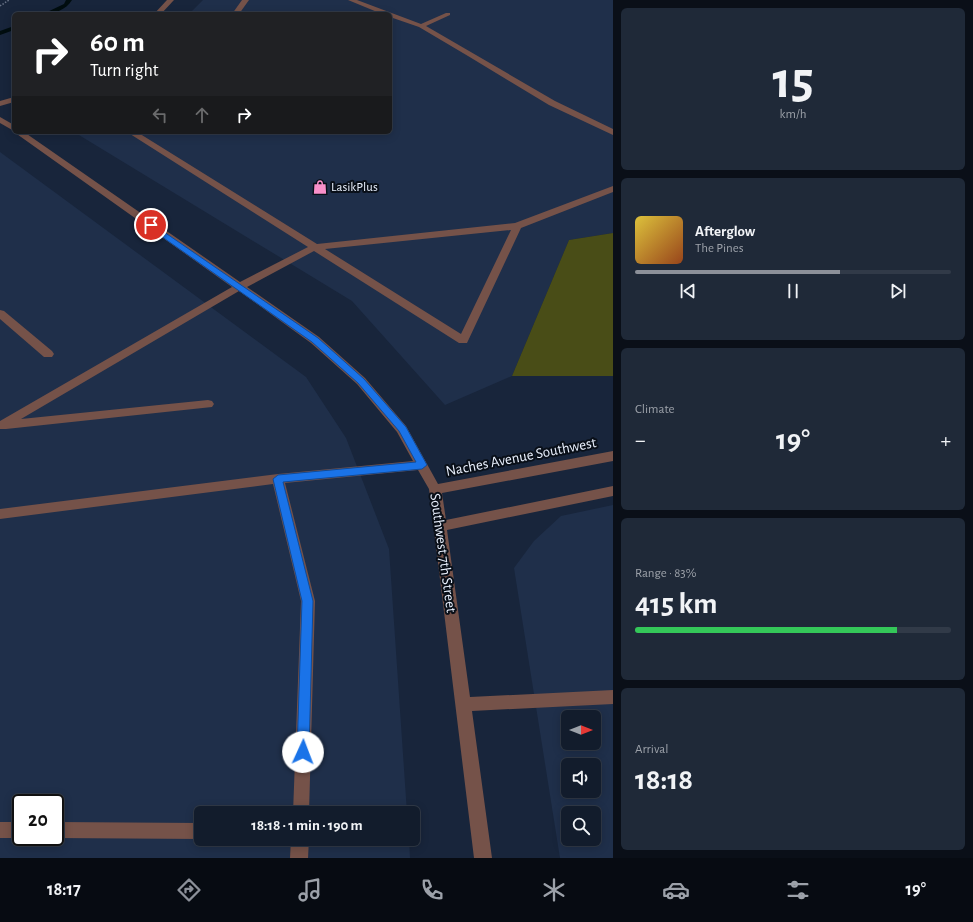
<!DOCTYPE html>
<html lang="en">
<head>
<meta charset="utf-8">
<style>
  body { margin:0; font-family:"Alegreya Sans",sans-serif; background:#1f2938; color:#f1f3f6; height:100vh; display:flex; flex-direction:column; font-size:15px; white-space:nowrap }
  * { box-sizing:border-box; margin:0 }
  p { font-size:13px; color:#9ca1a9 }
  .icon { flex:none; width:22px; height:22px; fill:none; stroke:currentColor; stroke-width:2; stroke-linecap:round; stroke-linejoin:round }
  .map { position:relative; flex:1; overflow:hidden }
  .side { display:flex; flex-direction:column; gap:8px; padding:8px; background:#0a0f18; width:360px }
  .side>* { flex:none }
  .guide { position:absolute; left:12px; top:12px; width:380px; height:122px; border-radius:6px; box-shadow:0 2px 10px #0003,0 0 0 1px #313a48; background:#202124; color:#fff; overflow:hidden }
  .needle { width:26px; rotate:90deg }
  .tools { position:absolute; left:561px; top:710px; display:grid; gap:8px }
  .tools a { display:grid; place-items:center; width:40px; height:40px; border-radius:6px; background:#121c2c; box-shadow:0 2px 10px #0003,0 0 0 1px #313a48; font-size:20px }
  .speed { position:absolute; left:12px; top:794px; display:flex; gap:8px; font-size:20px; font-weight:700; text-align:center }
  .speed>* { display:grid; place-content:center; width:52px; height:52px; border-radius:50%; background:#121c2c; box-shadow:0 2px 10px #0003,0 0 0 1px #313a48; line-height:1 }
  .speed .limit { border:2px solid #111; border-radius:6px; background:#fff; color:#111 }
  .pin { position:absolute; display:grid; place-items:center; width:34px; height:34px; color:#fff; margin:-17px; border:2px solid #fff; border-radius:50%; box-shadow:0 1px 4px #0007 }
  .me { position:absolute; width:44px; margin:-22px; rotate:2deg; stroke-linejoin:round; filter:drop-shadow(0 0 3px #0008) }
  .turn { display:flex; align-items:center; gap:14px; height:84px; padding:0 12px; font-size:18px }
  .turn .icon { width:52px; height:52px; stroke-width:2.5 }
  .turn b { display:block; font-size:28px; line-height:34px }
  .lanes { display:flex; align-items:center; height:38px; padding:0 12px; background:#0003; justify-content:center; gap:20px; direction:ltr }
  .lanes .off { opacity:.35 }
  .big { font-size:30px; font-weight:600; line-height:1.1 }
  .side .widget { flex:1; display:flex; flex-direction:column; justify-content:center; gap:6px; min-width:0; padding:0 14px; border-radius:6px; background:#1f2938 }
  .side .dial { align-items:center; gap:0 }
  .dial b { font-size:52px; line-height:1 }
  .song { display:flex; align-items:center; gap:12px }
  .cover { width:48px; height:48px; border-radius:6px; background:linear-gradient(135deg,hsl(50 70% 55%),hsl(20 70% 35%)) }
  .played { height:4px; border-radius:2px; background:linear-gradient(90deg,#8c9099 65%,#313a48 65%) }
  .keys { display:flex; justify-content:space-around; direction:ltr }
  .heat { display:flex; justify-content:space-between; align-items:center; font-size:22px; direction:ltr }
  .charge { height:6px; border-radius:3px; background:linear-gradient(90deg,#34c759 83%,#313a48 0) }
  .trip { position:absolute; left:194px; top:806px; width:226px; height:40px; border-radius:6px; background:#121c2c; box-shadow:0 2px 10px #0003,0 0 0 1px #313a48; font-weight:600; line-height:40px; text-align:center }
  .dock { display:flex; height:64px; justify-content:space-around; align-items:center; background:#070b12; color:#9ca1a9 }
  .dock .icon { width:28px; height:28px }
  .dock .selected { color:#8c9099 }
  .dock b { font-size:18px; color:#f1f3f6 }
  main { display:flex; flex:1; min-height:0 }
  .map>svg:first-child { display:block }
</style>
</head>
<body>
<main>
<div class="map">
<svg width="613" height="858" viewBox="0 0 613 858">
  <rect width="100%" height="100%" fill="#18253b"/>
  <g fill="#1f2f4a" fill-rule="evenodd">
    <polygon points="203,0 613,0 613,233 569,240 512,376 445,405 352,301 74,132 390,132 390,14 189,14"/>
    <path d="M0,152L306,377L346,438L389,549L407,813H201V839H409L410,858H0ZM21,803H55V837H21Z"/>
    <path d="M613,505V858H560L514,568L534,541L561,516ZM568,717H594V743H568ZM568,765H594V791H568ZM568,813H594V839H568Z"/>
  </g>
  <polygon fill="#494d17" points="613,233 613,376 512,376 569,240"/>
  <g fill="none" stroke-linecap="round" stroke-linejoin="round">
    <g fill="#010d0f" fill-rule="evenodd">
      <path d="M66,0H72C66,10 54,14 43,14L64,4Z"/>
      <polygon points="14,26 14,30 0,35 0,31"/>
    </g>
    <polyline stroke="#6a7487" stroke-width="1.5" stroke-dasharray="1.5 1.5" stroke-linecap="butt" points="0,6 9,0"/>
    <g fill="#755249" fill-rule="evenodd">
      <polygon points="167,0 174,0 161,14 154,14"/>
      <polygon points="242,0 249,0 239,14 232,14"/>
      <polygon points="348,0 357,0 421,24 446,13 450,13 450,15 426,26 555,101 613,129 613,135 549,105 468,56 419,27 390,17 390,14 382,14"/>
      <polygon points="14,97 14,102 0,106 0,101"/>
      <polygon points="0,117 14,125 14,131 0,123"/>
      <path d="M14,132H24L240,282L308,247L127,132H137L317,244L515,223L613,186V192L521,228L467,343H459L314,251L247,287L319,337L365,378L406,426L438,484L613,451V461L442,493L446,520L613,486V496L447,530L470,697L613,690V704L472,711L492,858H474L429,489L418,470L285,483L315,601L309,813H293L301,601L273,484L0,519V509L278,474L413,461L397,432L357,384L311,343L239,291L21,419L208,400L212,401L214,404L212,407L6,429H0V421L232,287ZM511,230L461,334L325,249Z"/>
      <polygon points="0,310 4,311 52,351 54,354 52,357 44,357 0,319"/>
      <polygon points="0,822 21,822 21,837 25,837 21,838 0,838"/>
      <polygon points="55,822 201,823 202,839 55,838 51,837 55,837"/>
      <polygon points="291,839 309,839 308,858 290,858"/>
    </g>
  </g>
  <polygon fill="#1a73e8" stroke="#114b97" points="151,223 318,338 364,379 406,427 427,465 422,469 283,482 313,601 309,752 307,756 303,758 299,756 297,752 302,601 273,479 278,475 416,462 399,431 358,383 312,342 148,227 148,224"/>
  <defs>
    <symbol id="shop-bare" viewBox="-9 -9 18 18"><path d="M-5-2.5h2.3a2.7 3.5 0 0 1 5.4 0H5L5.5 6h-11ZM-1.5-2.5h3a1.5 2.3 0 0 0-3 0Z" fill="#f990ca" stroke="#090f18" stroke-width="2.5" paint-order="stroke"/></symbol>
  </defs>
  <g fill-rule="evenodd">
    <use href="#shop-bare" x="310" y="177" width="20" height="20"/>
  </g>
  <g text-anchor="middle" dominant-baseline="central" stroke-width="4" stroke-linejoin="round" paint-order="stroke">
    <g font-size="13" fill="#e9f0fd" stroke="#090f18" text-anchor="start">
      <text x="331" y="187">LasikPlus</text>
    </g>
    <g font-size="15" fill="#e9f0fd" stroke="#090f18">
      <text transform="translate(521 457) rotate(-11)">Naches Avenue Southwest</text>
      <text transform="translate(443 553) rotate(82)">Southwest 7th Street</text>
    </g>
  </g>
</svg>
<div class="tools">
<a><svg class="needle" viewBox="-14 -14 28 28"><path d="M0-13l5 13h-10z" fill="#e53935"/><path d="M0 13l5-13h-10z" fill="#9ca1a9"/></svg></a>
<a><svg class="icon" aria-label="sound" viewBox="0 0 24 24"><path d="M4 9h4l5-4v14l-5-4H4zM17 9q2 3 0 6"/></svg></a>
<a><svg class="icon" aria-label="search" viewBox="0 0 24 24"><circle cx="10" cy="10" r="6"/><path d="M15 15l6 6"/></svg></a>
</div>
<div class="speed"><div class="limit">20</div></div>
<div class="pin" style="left:151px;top:225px;background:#d93025"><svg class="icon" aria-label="arrive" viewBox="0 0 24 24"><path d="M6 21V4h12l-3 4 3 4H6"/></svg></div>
<svg class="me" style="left:303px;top:752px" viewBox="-20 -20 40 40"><circle r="19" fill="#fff"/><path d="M0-13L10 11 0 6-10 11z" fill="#1a73e8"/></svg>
<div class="trip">18:18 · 1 min · 190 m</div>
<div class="guide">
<div class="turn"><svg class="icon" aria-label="right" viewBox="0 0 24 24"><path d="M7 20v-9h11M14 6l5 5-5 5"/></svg><div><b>60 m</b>Turn right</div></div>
<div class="lanes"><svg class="icon off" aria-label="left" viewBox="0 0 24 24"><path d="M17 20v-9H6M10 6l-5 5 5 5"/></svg><svg class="icon off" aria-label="ahead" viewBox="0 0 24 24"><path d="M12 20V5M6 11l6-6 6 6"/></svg><svg class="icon" aria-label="right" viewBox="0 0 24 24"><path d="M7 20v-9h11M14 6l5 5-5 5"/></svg></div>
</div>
</div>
<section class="side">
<div class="widget dial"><b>15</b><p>km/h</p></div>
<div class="widget">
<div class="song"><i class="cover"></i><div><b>Afterglow</b><p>The Pines</p></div></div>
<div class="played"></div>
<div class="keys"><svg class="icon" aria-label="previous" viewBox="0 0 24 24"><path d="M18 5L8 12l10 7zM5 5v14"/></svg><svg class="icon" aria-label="pause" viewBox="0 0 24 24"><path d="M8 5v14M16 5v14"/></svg><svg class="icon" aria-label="next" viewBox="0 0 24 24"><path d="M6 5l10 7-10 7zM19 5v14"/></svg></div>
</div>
<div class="widget"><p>Climate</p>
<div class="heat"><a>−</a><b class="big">19°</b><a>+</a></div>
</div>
<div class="widget"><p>Range · 83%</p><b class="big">415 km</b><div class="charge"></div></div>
<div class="widget"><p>Arrival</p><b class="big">18:18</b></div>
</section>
</main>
<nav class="dock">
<b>18:17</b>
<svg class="icon selected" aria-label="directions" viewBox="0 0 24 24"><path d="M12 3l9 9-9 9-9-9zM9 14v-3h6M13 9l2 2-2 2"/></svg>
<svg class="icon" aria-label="music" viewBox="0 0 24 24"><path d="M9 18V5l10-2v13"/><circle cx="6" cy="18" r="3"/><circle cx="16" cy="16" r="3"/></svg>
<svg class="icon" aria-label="phone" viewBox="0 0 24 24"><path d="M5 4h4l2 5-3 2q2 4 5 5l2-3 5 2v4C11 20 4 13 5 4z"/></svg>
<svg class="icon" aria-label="climate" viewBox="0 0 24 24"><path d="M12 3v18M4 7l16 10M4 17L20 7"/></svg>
<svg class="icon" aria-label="car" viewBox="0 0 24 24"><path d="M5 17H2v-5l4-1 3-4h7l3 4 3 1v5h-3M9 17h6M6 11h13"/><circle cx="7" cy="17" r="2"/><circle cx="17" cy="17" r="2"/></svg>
<svg class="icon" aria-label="filters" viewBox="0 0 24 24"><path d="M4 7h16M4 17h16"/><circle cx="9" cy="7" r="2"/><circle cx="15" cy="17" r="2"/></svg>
<b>19°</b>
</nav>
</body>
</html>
